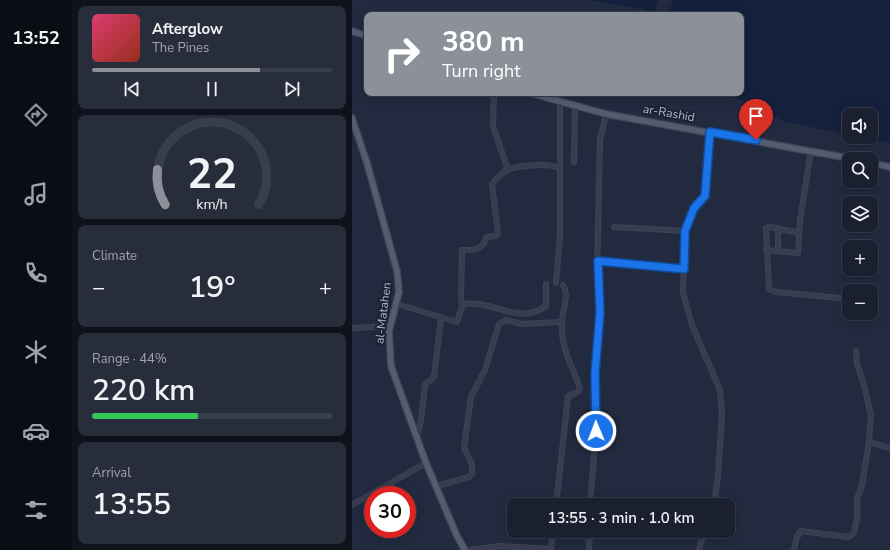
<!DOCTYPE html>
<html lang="en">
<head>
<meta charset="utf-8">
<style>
  body { margin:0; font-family:"Nunito Sans",sans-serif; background:#272d3b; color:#f1f3f6; height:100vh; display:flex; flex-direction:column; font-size:15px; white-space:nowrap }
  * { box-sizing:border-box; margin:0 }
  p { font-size:13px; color:#9fa3aa }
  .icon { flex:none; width:22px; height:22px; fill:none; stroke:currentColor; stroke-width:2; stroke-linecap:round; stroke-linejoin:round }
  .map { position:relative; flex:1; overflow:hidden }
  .details { display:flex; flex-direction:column; gap:6px; padding:6px; background:#0e121a; width:280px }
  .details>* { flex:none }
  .hud { position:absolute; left:12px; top:12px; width:380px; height:84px; border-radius:8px; box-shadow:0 2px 10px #0003,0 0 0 1px #383e4b; background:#8c9099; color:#fff; overflow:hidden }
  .tools { position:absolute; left:490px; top:108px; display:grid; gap:8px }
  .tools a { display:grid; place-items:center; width:36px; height:36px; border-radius:8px; background:#1a202f; box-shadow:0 2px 10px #0003,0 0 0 1px #383e4b; font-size:20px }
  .speed { position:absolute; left:12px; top:486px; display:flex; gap:8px; font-size:20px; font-weight:700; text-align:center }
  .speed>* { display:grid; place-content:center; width:52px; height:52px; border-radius:50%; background:#1a202f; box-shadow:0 2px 10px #0003,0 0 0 1px #383e4b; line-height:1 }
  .speed .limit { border:6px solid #d22; background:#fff; color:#111 }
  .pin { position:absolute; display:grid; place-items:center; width:34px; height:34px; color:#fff; margin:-41px -17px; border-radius:50% 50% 50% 0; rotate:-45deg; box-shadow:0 0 4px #0007 }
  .pin .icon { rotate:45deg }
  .me { position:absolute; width:44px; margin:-22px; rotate:359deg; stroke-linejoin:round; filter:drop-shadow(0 0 3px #0008) }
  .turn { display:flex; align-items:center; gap:14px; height:84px; padding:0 12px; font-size:18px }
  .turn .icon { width:52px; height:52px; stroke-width:2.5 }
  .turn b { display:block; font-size:28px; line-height:34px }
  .big { font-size:30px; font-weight:600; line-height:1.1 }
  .details .card { flex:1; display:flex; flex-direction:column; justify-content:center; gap:6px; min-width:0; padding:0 14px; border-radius:8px; background:#272d3b }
  .details .dial { align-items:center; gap:0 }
  .dial svg { height:104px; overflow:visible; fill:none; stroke:#383e4b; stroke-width:7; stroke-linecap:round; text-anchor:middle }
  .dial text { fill:#f1f3f6; stroke:none }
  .song { display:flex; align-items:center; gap:12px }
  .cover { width:48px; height:48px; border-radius:6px; background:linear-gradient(135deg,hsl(340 70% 55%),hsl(10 70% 35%)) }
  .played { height:4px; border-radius:2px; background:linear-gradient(90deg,#8c9099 70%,#383e4b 70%) }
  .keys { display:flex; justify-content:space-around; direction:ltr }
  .heat { display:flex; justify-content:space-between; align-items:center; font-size:22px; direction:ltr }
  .charge { height:6px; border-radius:3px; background:linear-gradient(90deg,#34c759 44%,#383e4b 0) }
  .trip { position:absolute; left:155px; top:498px; width:228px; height:40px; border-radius:8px; background:#1a202f; box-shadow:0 2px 10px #0003,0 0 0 1px #383e4b; font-weight:600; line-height:40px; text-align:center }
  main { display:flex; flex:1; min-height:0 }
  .menu { display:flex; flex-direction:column; width:72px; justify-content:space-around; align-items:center; background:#0a0d13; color:#9fa3aa }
  .menu .icon { width:28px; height:28px }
  .menu .on { color:#8c9099 }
  .menu b { font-size:18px; color:#f1f3f6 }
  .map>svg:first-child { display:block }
</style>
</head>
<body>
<main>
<nav class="menu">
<b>13:52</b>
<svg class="icon on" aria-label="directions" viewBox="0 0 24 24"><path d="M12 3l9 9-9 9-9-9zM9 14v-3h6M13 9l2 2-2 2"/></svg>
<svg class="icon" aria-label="music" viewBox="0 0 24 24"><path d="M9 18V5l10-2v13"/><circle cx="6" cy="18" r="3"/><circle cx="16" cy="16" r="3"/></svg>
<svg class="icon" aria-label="phone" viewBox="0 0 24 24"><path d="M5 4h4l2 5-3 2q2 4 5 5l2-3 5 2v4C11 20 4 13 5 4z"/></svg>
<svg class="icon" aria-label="climate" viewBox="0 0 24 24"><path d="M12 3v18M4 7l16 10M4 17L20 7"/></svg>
<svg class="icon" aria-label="car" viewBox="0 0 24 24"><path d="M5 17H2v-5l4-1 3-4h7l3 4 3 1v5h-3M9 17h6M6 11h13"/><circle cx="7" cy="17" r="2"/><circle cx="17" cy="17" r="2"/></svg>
<svg class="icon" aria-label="filters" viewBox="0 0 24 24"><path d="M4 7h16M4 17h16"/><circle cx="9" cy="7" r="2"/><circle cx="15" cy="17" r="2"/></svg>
</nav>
<section class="details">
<div class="card">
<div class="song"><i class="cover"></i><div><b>Afterglow</b><p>The Pines</p></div></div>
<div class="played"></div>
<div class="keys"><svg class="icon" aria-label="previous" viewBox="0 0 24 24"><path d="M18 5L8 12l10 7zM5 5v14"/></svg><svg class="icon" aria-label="pause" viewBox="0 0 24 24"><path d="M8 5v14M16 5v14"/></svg><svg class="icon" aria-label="next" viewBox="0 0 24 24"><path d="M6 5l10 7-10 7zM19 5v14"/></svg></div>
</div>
<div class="card dial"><svg viewBox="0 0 100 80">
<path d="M14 69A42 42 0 1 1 86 69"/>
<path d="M14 69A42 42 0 0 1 8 42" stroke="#8c9099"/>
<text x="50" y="56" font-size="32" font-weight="700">22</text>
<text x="50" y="72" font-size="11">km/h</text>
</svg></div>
<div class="card"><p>Climate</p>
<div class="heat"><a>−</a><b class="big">19°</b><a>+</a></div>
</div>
<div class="card"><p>Range · 44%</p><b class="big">220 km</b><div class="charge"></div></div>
<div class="card"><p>Arrival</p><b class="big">13:55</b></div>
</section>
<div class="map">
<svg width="538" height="550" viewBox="0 0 538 550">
  <rect width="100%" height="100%" fill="#222a3f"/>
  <polygon fill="#15203d" points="233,0 538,0 538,143 508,137 519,137 519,115 497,115 497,135 434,122 373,93 389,93 389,15 302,15 290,9"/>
  <polygon fill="#222a3f" points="306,0 321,0 316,15 301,15"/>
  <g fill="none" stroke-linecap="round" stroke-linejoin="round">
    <defs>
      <g id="minor">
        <polyline points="142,93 141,126 156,170"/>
        <polyline points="358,132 353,196 342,208 333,231 331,293 340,325 368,390 370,415 366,476 362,505"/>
        <polyline points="222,162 223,107"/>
        <polyline points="262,227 333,231"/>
        <polyline points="426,228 426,251"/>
        <polyline points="447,233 418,227 414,228 417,289 424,292 497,299"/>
        <polyline points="414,250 446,253 448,221 459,150"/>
        <polyline points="246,261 332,269"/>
        <polyline points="204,283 208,236 208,102"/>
        <path d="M45,304L105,322L110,307L109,297L110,250C125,250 129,251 135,237L144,236L146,233L140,184C144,179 151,172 157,169C168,166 199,162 208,169"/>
        <path d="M111,304C139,299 167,326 194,306V284"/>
        <polyline points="0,328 38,326"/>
        <polyline points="65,436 69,421 73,385 82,377 89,318"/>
        <polyline points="517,442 538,448"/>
        <polyline points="85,486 117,477 120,474 120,464 112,448 119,397 133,370 147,324 154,320 170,324 209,322"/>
        <polyline points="0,505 74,463"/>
        <path d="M204,505L216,396L226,392L228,388C220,365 208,347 210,322C210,311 218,295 211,285"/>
        <polyline points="238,505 244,431 243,373 248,313 245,277 248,140 254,114"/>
        <polyline points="119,550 147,546 199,549 201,531"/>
        <polyline points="237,550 238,531"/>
        <polyline points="347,550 352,531"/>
        <polyline points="442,550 445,537 449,531 497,537 502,533 505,518 505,499 510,485 517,442 519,415 512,385 505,364 504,351"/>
      </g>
      <g id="major">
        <polyline points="0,31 15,36"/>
        <polyline points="178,93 254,114 501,159"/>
        <polyline points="0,118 15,163 45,271 47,292 37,331 39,366 74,463 105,536 113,550"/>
        <polyline points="519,163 538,167"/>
      </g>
    </defs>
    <use href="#minor" stroke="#404658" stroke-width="6"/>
    <use href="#major" stroke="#404658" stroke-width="8"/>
    <use href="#minor" stroke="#373d4f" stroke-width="4.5"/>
    <use href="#major" stroke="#545c6f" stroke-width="5.5"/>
  </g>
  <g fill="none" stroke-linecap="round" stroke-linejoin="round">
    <defs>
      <polyline id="route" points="244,431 243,373 248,313 246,261 332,269 333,231 342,208 353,196 358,132 404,140"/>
    </defs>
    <use href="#route" stroke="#114b97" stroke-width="10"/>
    <use href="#route" stroke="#1a73e8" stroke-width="7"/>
  </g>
  <g text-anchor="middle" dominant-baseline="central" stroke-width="4" stroke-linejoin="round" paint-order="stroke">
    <g font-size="12" fill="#b2b8ca" stroke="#1c2234">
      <text transform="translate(317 113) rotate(10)">ar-Rashid</text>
      <text transform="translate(31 313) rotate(-83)">al-Matahen</text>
    </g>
  </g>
</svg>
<div class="tools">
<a><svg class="icon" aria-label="sound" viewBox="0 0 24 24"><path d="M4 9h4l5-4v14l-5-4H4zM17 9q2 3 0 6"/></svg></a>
<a><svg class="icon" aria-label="search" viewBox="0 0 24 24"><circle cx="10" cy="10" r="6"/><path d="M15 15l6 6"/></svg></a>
<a><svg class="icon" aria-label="layers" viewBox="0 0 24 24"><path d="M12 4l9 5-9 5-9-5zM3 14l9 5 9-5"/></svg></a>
<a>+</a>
<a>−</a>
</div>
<div class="speed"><div class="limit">30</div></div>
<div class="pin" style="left:404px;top:140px;background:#d93025"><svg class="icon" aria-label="arrive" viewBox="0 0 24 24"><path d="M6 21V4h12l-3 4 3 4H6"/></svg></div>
<svg class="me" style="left:244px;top:431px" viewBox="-20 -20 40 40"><circle r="17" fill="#1a73e8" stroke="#fff" stroke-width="3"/><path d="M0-11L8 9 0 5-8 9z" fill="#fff"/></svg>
<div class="trip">13:55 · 3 min · 1.0 km</div>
<div class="hud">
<div class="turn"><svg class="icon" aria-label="right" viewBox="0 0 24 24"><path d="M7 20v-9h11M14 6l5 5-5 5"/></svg><div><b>380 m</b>Turn right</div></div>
</div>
</div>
</main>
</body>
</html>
